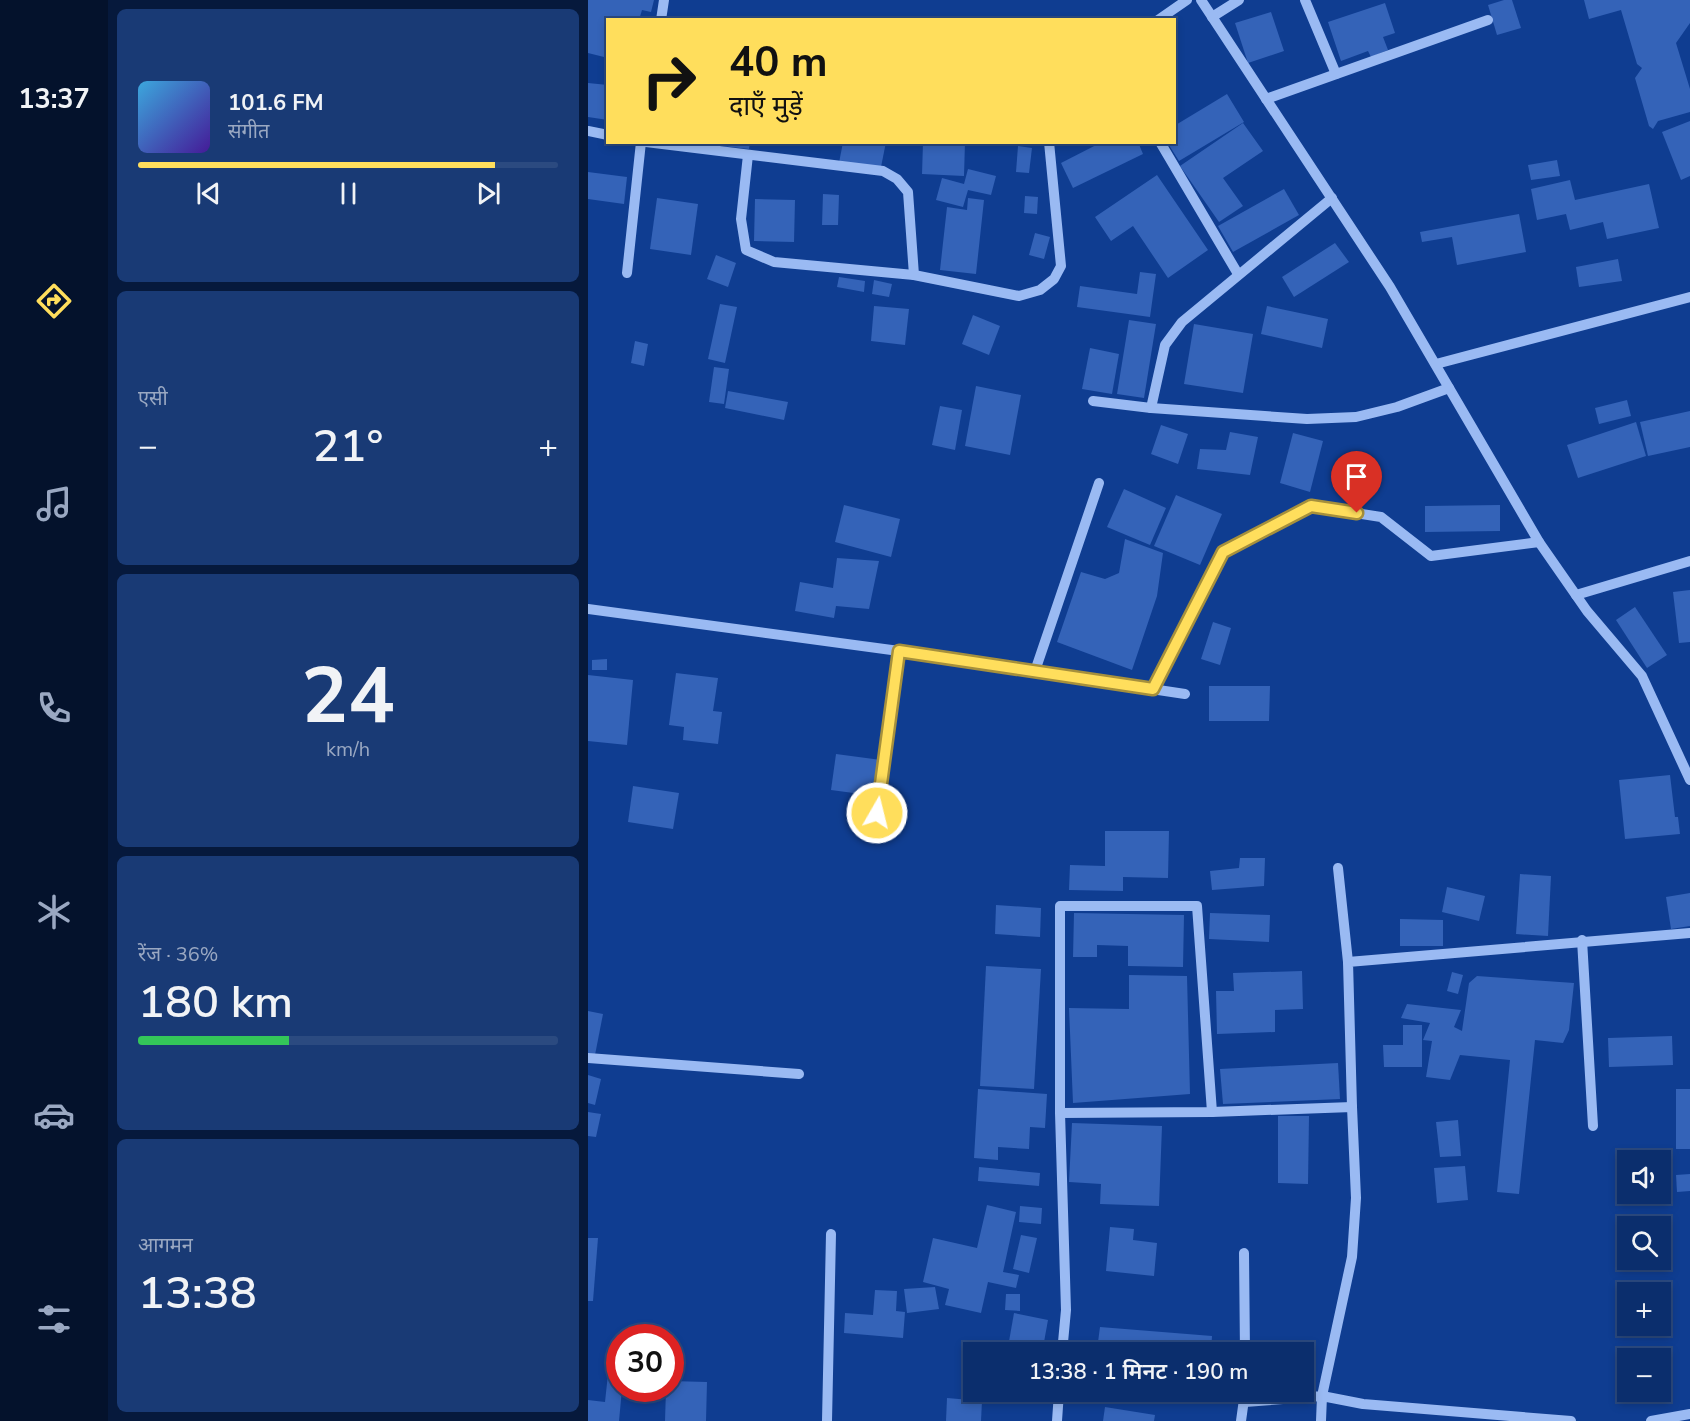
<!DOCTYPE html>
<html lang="hi">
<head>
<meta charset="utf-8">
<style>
  body { margin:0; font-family:"Nunito Sans","Noto Sans Devanagari",sans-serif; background:#193a75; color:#f1f3f6; height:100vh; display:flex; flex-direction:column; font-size:22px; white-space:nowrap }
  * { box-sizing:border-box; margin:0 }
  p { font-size:20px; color:#9aa8c2 }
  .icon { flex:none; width:33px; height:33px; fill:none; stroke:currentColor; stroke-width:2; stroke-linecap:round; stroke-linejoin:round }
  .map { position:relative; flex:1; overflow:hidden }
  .details { display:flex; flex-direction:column; gap:9px; padding:9px; background:#06193c; width:480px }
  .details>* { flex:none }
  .top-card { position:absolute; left:18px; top:18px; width:570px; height:126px; border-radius:0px; box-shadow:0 3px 9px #0003,0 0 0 2px #2b4a80; background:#ffde5c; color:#111; overflow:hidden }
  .fabs { position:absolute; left:1029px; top:1150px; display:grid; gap:12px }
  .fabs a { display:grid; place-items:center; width:54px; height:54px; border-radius:0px; background:#0b2e6d; box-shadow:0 3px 9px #0003,0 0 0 2px #2b4a80; font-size:30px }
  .speed { position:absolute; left:18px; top:1324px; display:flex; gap:12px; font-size:30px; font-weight:700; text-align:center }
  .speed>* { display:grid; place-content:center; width:78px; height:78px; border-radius:50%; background:#0b2e6d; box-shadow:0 3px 9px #0003,0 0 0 2px #2b4a80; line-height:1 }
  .speed .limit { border:9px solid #d22; background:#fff; color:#111 }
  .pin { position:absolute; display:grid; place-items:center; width:51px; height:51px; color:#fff; margin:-62px -26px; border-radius:50% 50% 50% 0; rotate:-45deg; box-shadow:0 0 6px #0007 }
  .pin .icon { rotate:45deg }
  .me { position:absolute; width:66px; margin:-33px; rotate:8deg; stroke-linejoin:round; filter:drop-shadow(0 0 4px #0008) }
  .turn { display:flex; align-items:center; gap:21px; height:126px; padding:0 24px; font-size:27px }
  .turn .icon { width:78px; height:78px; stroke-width:2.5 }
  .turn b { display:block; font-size:42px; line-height:51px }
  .big { font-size:45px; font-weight:600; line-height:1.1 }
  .details .card { flex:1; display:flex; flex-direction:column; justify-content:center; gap:9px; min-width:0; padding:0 21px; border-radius:9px; background:#193a75 }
  .details .dial { align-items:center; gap:0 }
  .dial b { font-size:78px; line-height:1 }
  .song { display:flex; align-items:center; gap:18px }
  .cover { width:72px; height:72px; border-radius:9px; background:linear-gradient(135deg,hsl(200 70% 55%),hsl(260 70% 35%)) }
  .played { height:6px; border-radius:3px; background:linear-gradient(90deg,#ffde5c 85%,#2b4a80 85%) }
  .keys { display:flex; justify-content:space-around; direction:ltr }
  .heat { display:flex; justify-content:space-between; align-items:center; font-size:33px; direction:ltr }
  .charge { height:9px; border-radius:4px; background:linear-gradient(90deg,#34c759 36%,#2b4a80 0) }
  .trip { position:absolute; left:375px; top:1342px; width:351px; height:60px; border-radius:0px; background:#0b2e6d; box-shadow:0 3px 9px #0003,0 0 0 2px #2b4a80; font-weight:600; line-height:60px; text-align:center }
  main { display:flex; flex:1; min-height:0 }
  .tabs { display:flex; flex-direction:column; width:108px; justify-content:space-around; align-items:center; background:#04122c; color:#9aa8c2 }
  .tabs .icon { width:42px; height:42px }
  .tabs .active { color:#ffde5c }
  .tabs b { font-size:27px; color:#f1f3f6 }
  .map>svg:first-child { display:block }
</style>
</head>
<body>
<main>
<nav class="tabs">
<b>13:37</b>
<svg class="icon active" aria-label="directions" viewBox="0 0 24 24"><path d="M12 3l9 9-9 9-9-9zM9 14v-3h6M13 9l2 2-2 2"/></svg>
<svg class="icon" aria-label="music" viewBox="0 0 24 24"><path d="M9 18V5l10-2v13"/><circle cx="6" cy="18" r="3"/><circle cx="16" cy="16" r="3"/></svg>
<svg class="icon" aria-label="phone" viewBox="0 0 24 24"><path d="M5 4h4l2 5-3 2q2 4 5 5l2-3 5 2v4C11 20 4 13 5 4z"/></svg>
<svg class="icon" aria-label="climate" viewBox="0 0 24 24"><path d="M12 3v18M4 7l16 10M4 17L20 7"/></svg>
<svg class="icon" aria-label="car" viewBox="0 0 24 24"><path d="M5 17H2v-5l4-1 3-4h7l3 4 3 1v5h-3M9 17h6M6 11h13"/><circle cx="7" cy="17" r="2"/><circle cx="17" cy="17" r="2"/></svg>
<svg class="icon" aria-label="filters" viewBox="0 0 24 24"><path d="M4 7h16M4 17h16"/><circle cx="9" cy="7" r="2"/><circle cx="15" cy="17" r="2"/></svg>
</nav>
<section class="details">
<div class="card">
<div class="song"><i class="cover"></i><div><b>101.6 FM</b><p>संगीत</p></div></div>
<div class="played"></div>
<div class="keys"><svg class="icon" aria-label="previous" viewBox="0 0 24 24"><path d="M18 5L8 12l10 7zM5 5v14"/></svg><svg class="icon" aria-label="pause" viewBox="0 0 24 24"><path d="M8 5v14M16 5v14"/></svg><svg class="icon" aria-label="next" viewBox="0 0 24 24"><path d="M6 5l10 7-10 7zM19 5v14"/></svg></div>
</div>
<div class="card"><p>एसी</p>
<div class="heat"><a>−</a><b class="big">21°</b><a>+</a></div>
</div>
<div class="card dial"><b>24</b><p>km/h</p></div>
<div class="card"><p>रेंज · 36%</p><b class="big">180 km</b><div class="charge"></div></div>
<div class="card"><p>आगमन</p><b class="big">13:38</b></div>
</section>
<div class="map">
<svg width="1102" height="1421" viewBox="0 0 1102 1421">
  <rect width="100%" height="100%" fill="#0f3d91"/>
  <g fill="#3463b8">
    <polygon points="0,0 66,0 63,12 54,10 51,20 20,20 20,58 0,53"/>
    <polygon points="916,0 924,0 933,28 909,35 900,5"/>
    <polygon points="996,0 1102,0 1102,23 1088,43 1102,89 1102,112 1070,121 1065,129 1061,126 1047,78 1054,68 1049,64 1033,10 1001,19"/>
    <polygon points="797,3 807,33 795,37 800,50 783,57 780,51 753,61 740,22"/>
    <polygon points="683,12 696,51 660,63 647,23"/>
    <polygon points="0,83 20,85 20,120 0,117"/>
    <polygon points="639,94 656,122 591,161 579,142 586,142 586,126"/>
    <polygon points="1102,121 1102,176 1093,180 1074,132"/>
    <polygon points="655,123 675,151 635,178 655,206 631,222 592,166"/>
    <polygon points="134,142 162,142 161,149 134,146"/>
    <polygon points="255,142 298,142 292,172 251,163"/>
    <polygon points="335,142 377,142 376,176 334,174"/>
    <polygon points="514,142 550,142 555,154 485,188 473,163"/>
    <polygon points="430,146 444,148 441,173 428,172"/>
    <polygon points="969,160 972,176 943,180 940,165"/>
    <polygon points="380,169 408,176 403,195 380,190 375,207 348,200 354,178 376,184"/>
    <polygon points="0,172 39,177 36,204 0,199"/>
    <polygon points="569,175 620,250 580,278 545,226 523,241 507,217"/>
    <polygon points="982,180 987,200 1061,184 1071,228 1019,239 1015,222 982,230 978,214 949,220 943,189"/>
    <polygon points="696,189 711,215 645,252 630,226"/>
    <polygon points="235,194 251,195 250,225 234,225"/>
    <polygon points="437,196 450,197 449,214 436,213"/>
    <polygon points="69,198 110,204 103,255 62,249"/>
    <polygon points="380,198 396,200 388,274 352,270 359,207 379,210"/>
    <polygon points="167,199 207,200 206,242 166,241"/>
    <polygon points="931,214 938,252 869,265 864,237 834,242 832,232"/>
    <polygon points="447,233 462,237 456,259 441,255"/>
    <polygon points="747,243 761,262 706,297 694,277"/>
    <polygon points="128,255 148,263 140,287 119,279"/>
    <polygon points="1030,259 1034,281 991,287 988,267"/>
    <polygon points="552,272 568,274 562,317 489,307 492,286 549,294"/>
    <polygon points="251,277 277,281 276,292 249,287"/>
    <polygon points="286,280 304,284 301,297 284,294"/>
    <polygon points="132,304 149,307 137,363 120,359"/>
    <polygon points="286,306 321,309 317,345 283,341"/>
    <polygon points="679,306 740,319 734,348 673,334"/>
    <polygon points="385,315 412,326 401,355 374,344"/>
    <polygon points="541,320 568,324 556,398 529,394"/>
    <polygon points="606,324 665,334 655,393 596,384"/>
    <polygon points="47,341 60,344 56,366 43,363"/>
    <polygon points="502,348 531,354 524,394 494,389"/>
    <polygon points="126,367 141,369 136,404 121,402"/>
    <polygon points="388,386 433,395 422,455 377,446"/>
    <polygon points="140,391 200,402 196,420 137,408"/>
    <polygon points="1039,400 1043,416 1011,424 1007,408"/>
    <polygon points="352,406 374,410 367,450 344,445"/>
    <polygon points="1102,411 1102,447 1060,456 1052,422"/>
    <polygon points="1048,422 1058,456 990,478 979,445"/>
    <polygon points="573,425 600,434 590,464 563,454"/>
    <polygon points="642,432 670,437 662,475 609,469 612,449 638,450"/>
    <polygon points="705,433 735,441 722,492 692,483"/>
    <polygon points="536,489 578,508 562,545 519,527"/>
    <polygon points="588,495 634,514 612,565 566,546"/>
    <polygon points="256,505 312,519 303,557 247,542"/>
    <polygon points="912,505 912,531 837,532 837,506"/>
    <polygon points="537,539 575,553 569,596 544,670 469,642 493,572 517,579 531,573"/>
    <polygon points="249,558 291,561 281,609 248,606 246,618 207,611 212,582 245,588"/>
    <polygon points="1102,590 1102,642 1091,643 1085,592"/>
    <polygon points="1047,607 1079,655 1059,668 1028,620"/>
    <polygon points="625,622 643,628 632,665 613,659"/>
    <polygon points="19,659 19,670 4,670 4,660"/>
    <polygon points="88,673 130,678 125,711 134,712 130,744 95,740 96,727 81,725"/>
    <polygon points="0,675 45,680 39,745 0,741"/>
    <polygon points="621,686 682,686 681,721 621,721"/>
    <polygon points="248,754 293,760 288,796 243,790"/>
    <polygon points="1082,775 1087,817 1090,817 1092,834 1037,839 1031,780"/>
    <polygon points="45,786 91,793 85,829 40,822"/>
    <polygon points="517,831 581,831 580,878 535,877 535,891 481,890 482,865 517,866"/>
    <polygon points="652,858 677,858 676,886 624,890 622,871 651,868"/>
    <polygon points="932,874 963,876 960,936 928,934"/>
    <polygon points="859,887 897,896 891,921 854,912"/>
    <polygon points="1102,893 1102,926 1083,929 1078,897"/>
    <polygon points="408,905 453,908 452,937 407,934"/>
    <polygon points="486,913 596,915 595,967 540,966 540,946 509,945 509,957 485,957"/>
    <polygon points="622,913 682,915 681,942 621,939"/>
    <polygon points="812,919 855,920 855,946 812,946"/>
    <polygon points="398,966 453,969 446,1089 392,1086"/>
    <polygon points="714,971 715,1009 687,1010 687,1032 629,1034 628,991 646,991 645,973"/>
    <polygon points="864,972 875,975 870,994 859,991"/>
    <polygon points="541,975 599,976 602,1094 485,1103 481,1008 541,1009"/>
    <polygon points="889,976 986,983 981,1030 975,1043 947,1040 931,1194 909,1192 922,1060 872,1055 862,1080 838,1077 844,1041 835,1040 842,1023 813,1018 819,1004 873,1010 866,1027 874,1031 881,983"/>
    <polygon points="0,1011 15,1014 7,1055 0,1053"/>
    <polygon points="815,1025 834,1025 834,1067 796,1067 795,1045 815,1045"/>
    <polygon points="1084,1036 1085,1065 1021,1067 1020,1038"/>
    <polygon points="750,1063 752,1099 635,1104 632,1069"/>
    <polygon points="0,1075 13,1079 7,1105 0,1103"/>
    <polygon points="390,1089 459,1094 457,1128 442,1127 441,1149 410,1147 410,1160 386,1158"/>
    <rect x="1088" y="1089" width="14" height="60"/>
    <polygon points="0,1112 13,1114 8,1137 0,1136"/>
    <polygon points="690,1116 721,1116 720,1184 690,1183"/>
    <polygon points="870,1120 873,1156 852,1157 848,1122"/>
    <polygon points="484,1123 574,1126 571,1206 512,1204 513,1184 481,1182"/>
    <polygon points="877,1166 880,1200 849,1203 846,1168"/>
    <polygon points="391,1167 452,1173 451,1186 390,1181"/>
    <polygon points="1102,1174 1102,1191 1089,1192 1088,1175"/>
    <polygon points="399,1205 428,1212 415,1272 431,1275 428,1288 400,1282 393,1313 357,1305 361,1289 335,1282 345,1238 389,1248"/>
    <polygon points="432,1206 454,1208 453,1224 431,1222"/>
    <polygon points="522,1227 546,1229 545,1240 569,1243 566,1276 518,1271"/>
    <polygon points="433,1235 449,1238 441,1273 425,1269"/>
    <polygon points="0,1238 10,1238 5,1301 0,1301"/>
    <polygon points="347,1287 351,1309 319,1313 316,1289"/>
    <polygon points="287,1290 309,1291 308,1311 317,1312 315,1338 256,1333 257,1313 285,1315"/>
    <polygon points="418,1294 432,1294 432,1311 417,1310"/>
    <polygon points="426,1313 460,1320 454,1353 420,1347"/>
    <polygon points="512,1327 624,1336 623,1353 528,1353 529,1343 510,1342"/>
    <polygon points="20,1374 32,1375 32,1389 34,1389 31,1421 0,1421 0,1400 17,1402"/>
    <polygon points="82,1381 119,1382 118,1421 77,1421 78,1389 82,1389"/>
    <polygon points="359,1398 394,1401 393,1421 358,1421"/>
    <polygon points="517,1407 567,1415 566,1421 515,1421"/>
  </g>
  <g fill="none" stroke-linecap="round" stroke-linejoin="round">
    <g stroke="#9abaf3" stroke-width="10">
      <polyline points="613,0 802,287 951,542"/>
      <polyline points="717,0 748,74"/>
      <polyline points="624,17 651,0"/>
      <polyline points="73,20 76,0"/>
      <polyline points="570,20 599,0"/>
      <polyline points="678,99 900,20"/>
      <polyline points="0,131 20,135"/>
      <polyline points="58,142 295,171 309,179 320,192 326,275 431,296 452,290 466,279 473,266 461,142"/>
      <polyline points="572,142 650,274"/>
      <polyline points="160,155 153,219 158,250 186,262 326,275"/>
      <polyline points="39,273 53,142"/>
      <polyline points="848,364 1102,297"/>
      <polyline points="505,401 563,408 719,419 768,417 809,407 861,388"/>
      <polyline points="563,408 577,345 594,322 744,198"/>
      <polyline points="988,595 1102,561"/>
      <polyline points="0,609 311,651 597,694"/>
      <polyline points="447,671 511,483"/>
      <polyline points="565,689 635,552 723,506 793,517 843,556 951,542 999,611 1054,676 1102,780"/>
      <polyline points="289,813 311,651"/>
      <polyline points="750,868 760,962"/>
      <polyline points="994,940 1005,1126"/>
      <polyline points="0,1058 211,1074"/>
      <polyline points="764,1107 760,962 1102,933"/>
      <polyline points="624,1112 764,1107 768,1198 764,1257 734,1396 657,1402"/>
      <polyline points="472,1113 624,1112 609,906 472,906 472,1113 478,1310 474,1353"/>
      <polyline points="656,1253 657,1353"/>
      <polyline points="239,1421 243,1234"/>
      <polyline points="469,1421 471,1392"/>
      <polyline points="653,1421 657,1392"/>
      <polyline points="733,1421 734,1396 775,1404 983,1421"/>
      <polyline points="1063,1421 1102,1414"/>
    </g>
  </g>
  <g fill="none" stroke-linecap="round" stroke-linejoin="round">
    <defs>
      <polyline id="route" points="289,813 311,651 565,689 635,552 723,506 769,513"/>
    </defs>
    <use href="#route" stroke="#a6903c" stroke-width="15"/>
    <use href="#route" stroke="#ffde5c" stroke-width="10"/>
  </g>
</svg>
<div class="fabs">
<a><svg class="icon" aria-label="sound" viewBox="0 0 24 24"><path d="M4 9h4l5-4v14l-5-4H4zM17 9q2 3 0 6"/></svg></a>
<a><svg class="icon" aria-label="search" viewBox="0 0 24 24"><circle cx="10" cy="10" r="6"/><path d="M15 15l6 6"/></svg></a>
<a>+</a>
<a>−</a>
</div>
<div class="speed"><div class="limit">30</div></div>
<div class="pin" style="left:769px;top:513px;background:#d93025"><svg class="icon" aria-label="arrive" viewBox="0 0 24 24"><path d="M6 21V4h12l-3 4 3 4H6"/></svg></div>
<svg class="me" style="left:289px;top:813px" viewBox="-20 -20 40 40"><circle r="17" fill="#ffde5c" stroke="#fff" stroke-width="3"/><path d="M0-11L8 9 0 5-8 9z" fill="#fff"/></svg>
<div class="trip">13:38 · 1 मिनट · 190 m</div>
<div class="top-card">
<div class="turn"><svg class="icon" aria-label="right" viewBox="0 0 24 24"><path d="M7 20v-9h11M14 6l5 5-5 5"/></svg><div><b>40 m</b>दाएँ मुड़ें</div></div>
</div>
</div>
</main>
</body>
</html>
